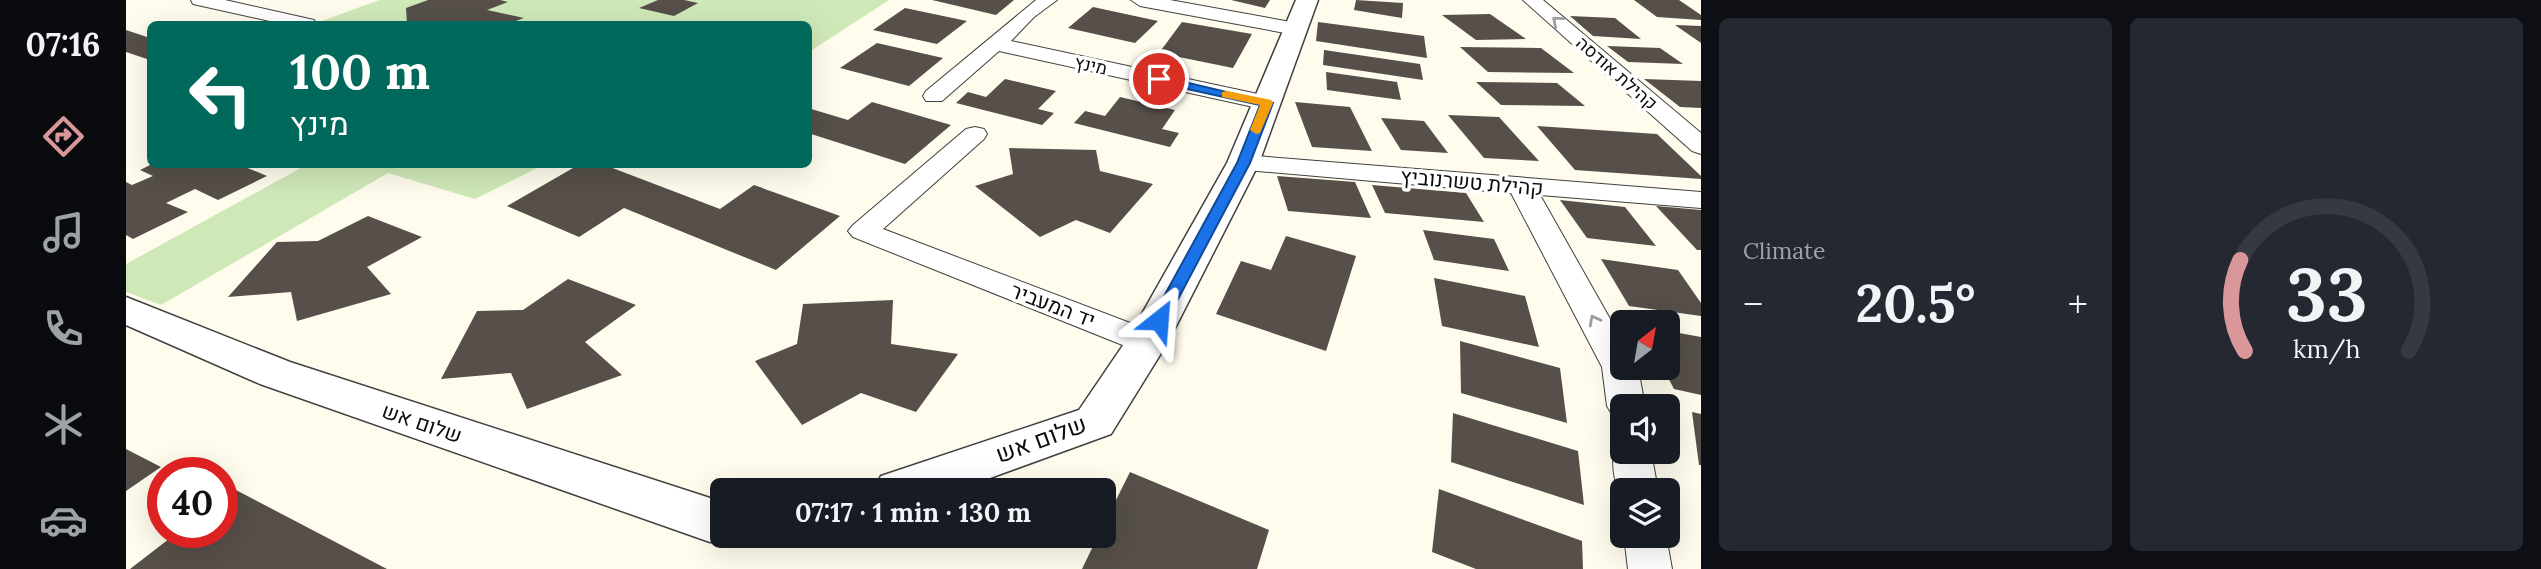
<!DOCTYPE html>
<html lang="en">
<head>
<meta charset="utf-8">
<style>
  body { margin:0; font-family:Lora,Heebo,serif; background:#242831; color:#f1f3f6; height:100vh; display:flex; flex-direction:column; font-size:26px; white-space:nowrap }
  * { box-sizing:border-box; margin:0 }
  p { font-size:23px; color:#9ea1a6 }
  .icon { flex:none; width:38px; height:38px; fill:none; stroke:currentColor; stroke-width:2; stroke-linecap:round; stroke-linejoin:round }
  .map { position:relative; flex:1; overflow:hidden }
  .details { display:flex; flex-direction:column; gap:18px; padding:18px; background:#0d0f14; width:840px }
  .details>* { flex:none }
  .top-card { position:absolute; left:21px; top:21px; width:665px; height:147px; border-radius:10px; box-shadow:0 7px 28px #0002; background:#00695c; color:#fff; overflow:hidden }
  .needle { width:46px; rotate:31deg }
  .buttons { position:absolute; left:1484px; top:310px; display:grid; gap:14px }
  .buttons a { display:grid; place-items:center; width:70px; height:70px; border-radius:10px; background:#171b24; box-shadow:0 7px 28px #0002; font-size:35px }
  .speed { position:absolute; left:21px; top:457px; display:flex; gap:14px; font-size:35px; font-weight:700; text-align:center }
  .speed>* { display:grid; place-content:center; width:91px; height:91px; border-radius:50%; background:#171b24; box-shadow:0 7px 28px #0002; line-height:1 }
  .speed .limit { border:10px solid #d22; background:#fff; color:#111 }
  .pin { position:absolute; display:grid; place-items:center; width:60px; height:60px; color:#fff; margin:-30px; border:4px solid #fff; border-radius:50%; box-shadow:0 2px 7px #0007 }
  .me { position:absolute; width:77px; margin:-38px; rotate:28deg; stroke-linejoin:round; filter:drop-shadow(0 0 5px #0008) }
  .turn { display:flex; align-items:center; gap:24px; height:147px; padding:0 28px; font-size:32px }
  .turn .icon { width:91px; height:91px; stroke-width:2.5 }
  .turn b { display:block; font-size:49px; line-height:60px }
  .big { font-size:52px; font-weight:800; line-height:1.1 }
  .details .tile { flex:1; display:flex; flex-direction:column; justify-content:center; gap:10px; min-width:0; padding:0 24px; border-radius:10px; background:#242831 }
  .details .dial { align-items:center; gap:0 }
  .dial svg { height:182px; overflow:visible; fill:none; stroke:#363941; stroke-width:7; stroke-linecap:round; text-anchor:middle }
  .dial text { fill:#f1f3f6; stroke:none }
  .heat { display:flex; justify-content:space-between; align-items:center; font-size:38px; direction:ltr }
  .details .tiles { flex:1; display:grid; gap:18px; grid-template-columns:repeat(2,1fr) }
  .trip { position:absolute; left:584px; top:478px; width:406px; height:70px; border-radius:10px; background:#171b24; box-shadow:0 7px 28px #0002; font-weight:800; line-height:70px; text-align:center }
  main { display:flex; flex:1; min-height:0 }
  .menu { display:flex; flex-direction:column; width:126px; justify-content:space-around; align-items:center; background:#090b0e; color:#9ea1a6 }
  .menu .icon { width:49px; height:49px }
  .menu .active { color:#d9979a }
  .menu b { font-size:32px; color:#f1f3f6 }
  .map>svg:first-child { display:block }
</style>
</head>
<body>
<main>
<nav class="menu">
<b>07:16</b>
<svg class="icon active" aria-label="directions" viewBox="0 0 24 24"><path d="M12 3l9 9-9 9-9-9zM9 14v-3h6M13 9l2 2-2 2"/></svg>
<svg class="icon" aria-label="music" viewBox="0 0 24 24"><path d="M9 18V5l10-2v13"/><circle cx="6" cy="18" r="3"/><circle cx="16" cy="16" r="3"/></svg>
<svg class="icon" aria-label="phone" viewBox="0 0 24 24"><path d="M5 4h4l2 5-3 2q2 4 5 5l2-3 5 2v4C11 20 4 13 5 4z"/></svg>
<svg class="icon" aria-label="climate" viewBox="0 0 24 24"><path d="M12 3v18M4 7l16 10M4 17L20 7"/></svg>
<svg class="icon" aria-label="car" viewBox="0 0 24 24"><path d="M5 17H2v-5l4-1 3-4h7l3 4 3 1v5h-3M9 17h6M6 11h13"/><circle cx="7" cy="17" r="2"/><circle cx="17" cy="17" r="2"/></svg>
</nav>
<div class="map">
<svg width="1575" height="569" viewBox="0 0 1575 569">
  <rect width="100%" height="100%" fill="#fffced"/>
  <g fill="#cfe8b8">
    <polygon points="253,0 763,0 683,52 682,24 188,24"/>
    <polygon points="182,164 417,164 417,165 349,199 262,173 35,305 0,292 0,264"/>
  </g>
  <g fill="#564f4a">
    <polygon points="302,0 374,0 382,2 361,10 398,18 381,24 281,24 280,8"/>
    <polygon points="532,0 558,0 572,3 548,16 513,8"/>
    <polygon points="806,0 888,0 870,15"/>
    <polygon points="1105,0 1144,0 1139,8"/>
    <polygon points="1230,0 1277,3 1276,18 1228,10"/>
    <polygon points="1508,0 1553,0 1575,15 1575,20 1531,17"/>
    <polygon points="967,7 1032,21 1009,43 942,28"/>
    <polygon points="779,8 841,21 811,44 747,30"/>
    <polygon points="1364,14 1400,39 1350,40 1316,15"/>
    <polygon points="1444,16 1489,18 1515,39 1467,36"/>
    <polygon points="1056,22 1126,34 1107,68 1033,53"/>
    <polygon points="1192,22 1298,36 1301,58 1190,41"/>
    <polygon points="1549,25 1575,26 1575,43"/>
    <polygon points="0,30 24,38 24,60 0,52"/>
    <polygon points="751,43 817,58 783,86 714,68"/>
    <polygon points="1481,46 1534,48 1557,64 1502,62"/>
    <polygon points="1334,47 1415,48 1448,73 1362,72"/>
    <polygon points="1198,50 1294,64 1297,80 1197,65"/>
    <polygon points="1200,72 1271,82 1275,100 1201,90"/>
    <polygon points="879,79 930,91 912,109 928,113 916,125 830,103 842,92 860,97"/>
    <polygon points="1518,79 1575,81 1575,108 1554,107"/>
    <polygon points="1350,82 1431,83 1459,106 1375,105"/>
    <polygon points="994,97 1049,110 1036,129 1053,133 1044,147 948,123 959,111 979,116"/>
    <polygon points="746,102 825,125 779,164 682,133 682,108 722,120"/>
    <polygon points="1169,102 1224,107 1246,151 1186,147"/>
    <polygon points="1322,115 1373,117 1413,161 1358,158"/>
    <polygon points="1255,118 1298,121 1322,153 1275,150"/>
    <polygon points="1411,126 1531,134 1575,176 1575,179 1449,170"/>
    <polygon points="883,148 970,150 974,171 1027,184 984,233 950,220 914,237 849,186 887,174"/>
    <polygon points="26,164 112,164 141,176 92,200 69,189 40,203 62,212 7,239 0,235 0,182 6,185 27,176 14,170"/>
    <polygon points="454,164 476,164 594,209 628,185 714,216 650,270 498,208 453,237 381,206"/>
    <polygon points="1151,176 1229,182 1245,218 1162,211"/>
    <polygon points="1246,185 1340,193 1358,222 1259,213"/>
    <polygon points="1434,200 1499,207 1530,246 1461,238"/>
    <polygon points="1530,206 1575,210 1575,250 1571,250"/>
    <polygon points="242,216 296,237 241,267 265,294 171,321 165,292 102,297 151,242 192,241"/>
    <polygon points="1297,230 1368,239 1383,271 1308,260"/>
    <polygon points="1160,236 1230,256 1200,351 1090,314 1115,261 1145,270"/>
    <polygon points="1475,259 1552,270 1575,303 1575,316 1503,306"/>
    <polygon points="1308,278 1399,296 1413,347 1316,326"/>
    <polygon points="442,279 510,305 459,342 496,375 401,409 385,373 315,379 351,311 397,310"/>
    <polygon points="767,300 765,344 832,354 790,412 735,393 676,425 629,361 671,344 677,304"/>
    <polygon points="1542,331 1575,337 1575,395 1548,389 1537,368 1542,368"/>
    <polygon points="1334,341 1434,368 1441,423 1335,393"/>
    <polygon points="1566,412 1575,414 1575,465 1573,465"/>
    <polygon points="1327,413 1452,451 1458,505 1325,462"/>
    <polygon points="0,449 35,467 0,491"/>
    <polygon points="1004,472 1143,530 1131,569 956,569 972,536 978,536 978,524"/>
    <polygon points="108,489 261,569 4,569 52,532 96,532 96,499"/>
    <polygon points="1313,489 1456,541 1457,569 1350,569 1306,552"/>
  </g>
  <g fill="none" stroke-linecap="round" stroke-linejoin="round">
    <defs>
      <g id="minor">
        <polygon points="65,0 99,0 188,20 191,24 157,24 67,4"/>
        <polygon points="910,0 931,0 908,17 885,41 1141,96 1149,98 1153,103 1149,108 1141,110 873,51 816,101 800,101 797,96 800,91"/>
        <polygon points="1005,0 1044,0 1170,23 1177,25 1180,29 1177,33 1170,35 1014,6"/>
        <polygon points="1397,0 1417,0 1575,133 1575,154 1566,151"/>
        <polygon points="849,127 858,129 861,134 858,139 757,229 1033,334 1038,342 1033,350 1021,354 1009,350 727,237 722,231 727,225 840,129"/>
        <polygon points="1117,155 1575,192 1575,208 1414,195 1496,340 1496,368 1512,368 1519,406 1496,406 1496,419 1487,416 1481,406 1476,367 1385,193 1108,169 1104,163 1108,157"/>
        <path d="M1496,440V452H1525L1532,490H1496V499C1488,483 1483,458 1492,441Z"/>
        <polygon points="1498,536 1540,536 1546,569 1502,569"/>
      </g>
      <g id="tertiary">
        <polygon points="1170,0 1192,0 1133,163 1042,342 985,434 831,490 748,490 755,476 953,410 1004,335 1101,163"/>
        <polygon points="0,297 164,362 584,498 597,498 597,536 615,536 597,542 584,542 134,384 0,325"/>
      </g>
    </defs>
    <use href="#minor" stroke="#404040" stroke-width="2"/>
    <use href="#tertiary" stroke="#404040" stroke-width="3"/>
    <use href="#minor" fill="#fff" fill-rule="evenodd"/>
    <use href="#tertiary" fill="#fff" fill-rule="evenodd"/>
  </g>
  <defs><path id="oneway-chevron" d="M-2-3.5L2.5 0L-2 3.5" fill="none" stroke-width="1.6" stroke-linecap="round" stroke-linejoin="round" transform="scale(1.75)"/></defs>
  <g stroke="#9e9e9e">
    <use href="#oneway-chevron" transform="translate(1431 21) rotate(-139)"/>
    <use href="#oneway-chevron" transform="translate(1468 320) rotate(-118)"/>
  </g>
  <polygon fill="#1a73e8" stroke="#114b97" stroke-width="2" points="1033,76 1147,103 1124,163 1041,320 1033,325 1025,320 1111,163 1134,105 1029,82 1029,77"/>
  <polygon fill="#f59e0b" points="1101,91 1145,100 1147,103 1134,133 1130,134 1124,130 1134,105 1096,97 1096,92"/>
  <g text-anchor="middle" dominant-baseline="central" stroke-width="7" stroke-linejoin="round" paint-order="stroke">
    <g font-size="18" fill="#0d0d0d" stroke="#fff">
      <text transform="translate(965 65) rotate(12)">מינץ</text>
      <text transform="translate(1491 73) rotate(41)">קהילת אודסה</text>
    </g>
    <g font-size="21" fill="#0d0d0d" stroke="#fff">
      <text transform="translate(1346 182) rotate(5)">קהילת טשרנוביץ</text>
      <text transform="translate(927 305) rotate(21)">יד המעביר</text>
      <text transform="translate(296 423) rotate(19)">שלום אש</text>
    </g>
    <g font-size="24" fill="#0d0d0d" stroke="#fff">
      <text transform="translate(915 439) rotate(-20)">שלום אש</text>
    </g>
  </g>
</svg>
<div class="buttons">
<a><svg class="needle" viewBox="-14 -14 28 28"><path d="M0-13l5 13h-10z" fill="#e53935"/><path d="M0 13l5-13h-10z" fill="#9ea1a6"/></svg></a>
<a><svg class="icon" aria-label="sound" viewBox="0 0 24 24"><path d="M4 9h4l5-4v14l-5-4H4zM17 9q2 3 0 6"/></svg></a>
<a><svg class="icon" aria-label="layers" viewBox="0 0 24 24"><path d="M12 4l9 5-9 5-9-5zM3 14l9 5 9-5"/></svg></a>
</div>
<div class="speed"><div class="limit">40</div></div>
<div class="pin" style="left:1033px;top:79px;background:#d93025"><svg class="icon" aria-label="arrive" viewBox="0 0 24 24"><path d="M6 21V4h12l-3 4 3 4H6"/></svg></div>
<svg class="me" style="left:1033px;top:320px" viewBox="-20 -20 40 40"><path d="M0-17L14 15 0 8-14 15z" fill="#1a73e8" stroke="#fff" stroke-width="4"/></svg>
<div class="trip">07:17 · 1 min · 130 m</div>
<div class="top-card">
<div class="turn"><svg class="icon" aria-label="left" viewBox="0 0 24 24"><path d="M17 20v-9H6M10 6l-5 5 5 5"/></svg><div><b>100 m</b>מינץ</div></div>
</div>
</div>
<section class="details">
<div class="tiles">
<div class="tile"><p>Climate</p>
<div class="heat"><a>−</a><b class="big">20.5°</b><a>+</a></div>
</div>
<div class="tile dial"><svg viewBox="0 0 100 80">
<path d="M14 69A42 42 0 1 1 86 69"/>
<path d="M14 69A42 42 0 0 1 12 29" stroke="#d9979a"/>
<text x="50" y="56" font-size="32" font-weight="700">33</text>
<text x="50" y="72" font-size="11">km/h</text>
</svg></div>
</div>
</section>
</main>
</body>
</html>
